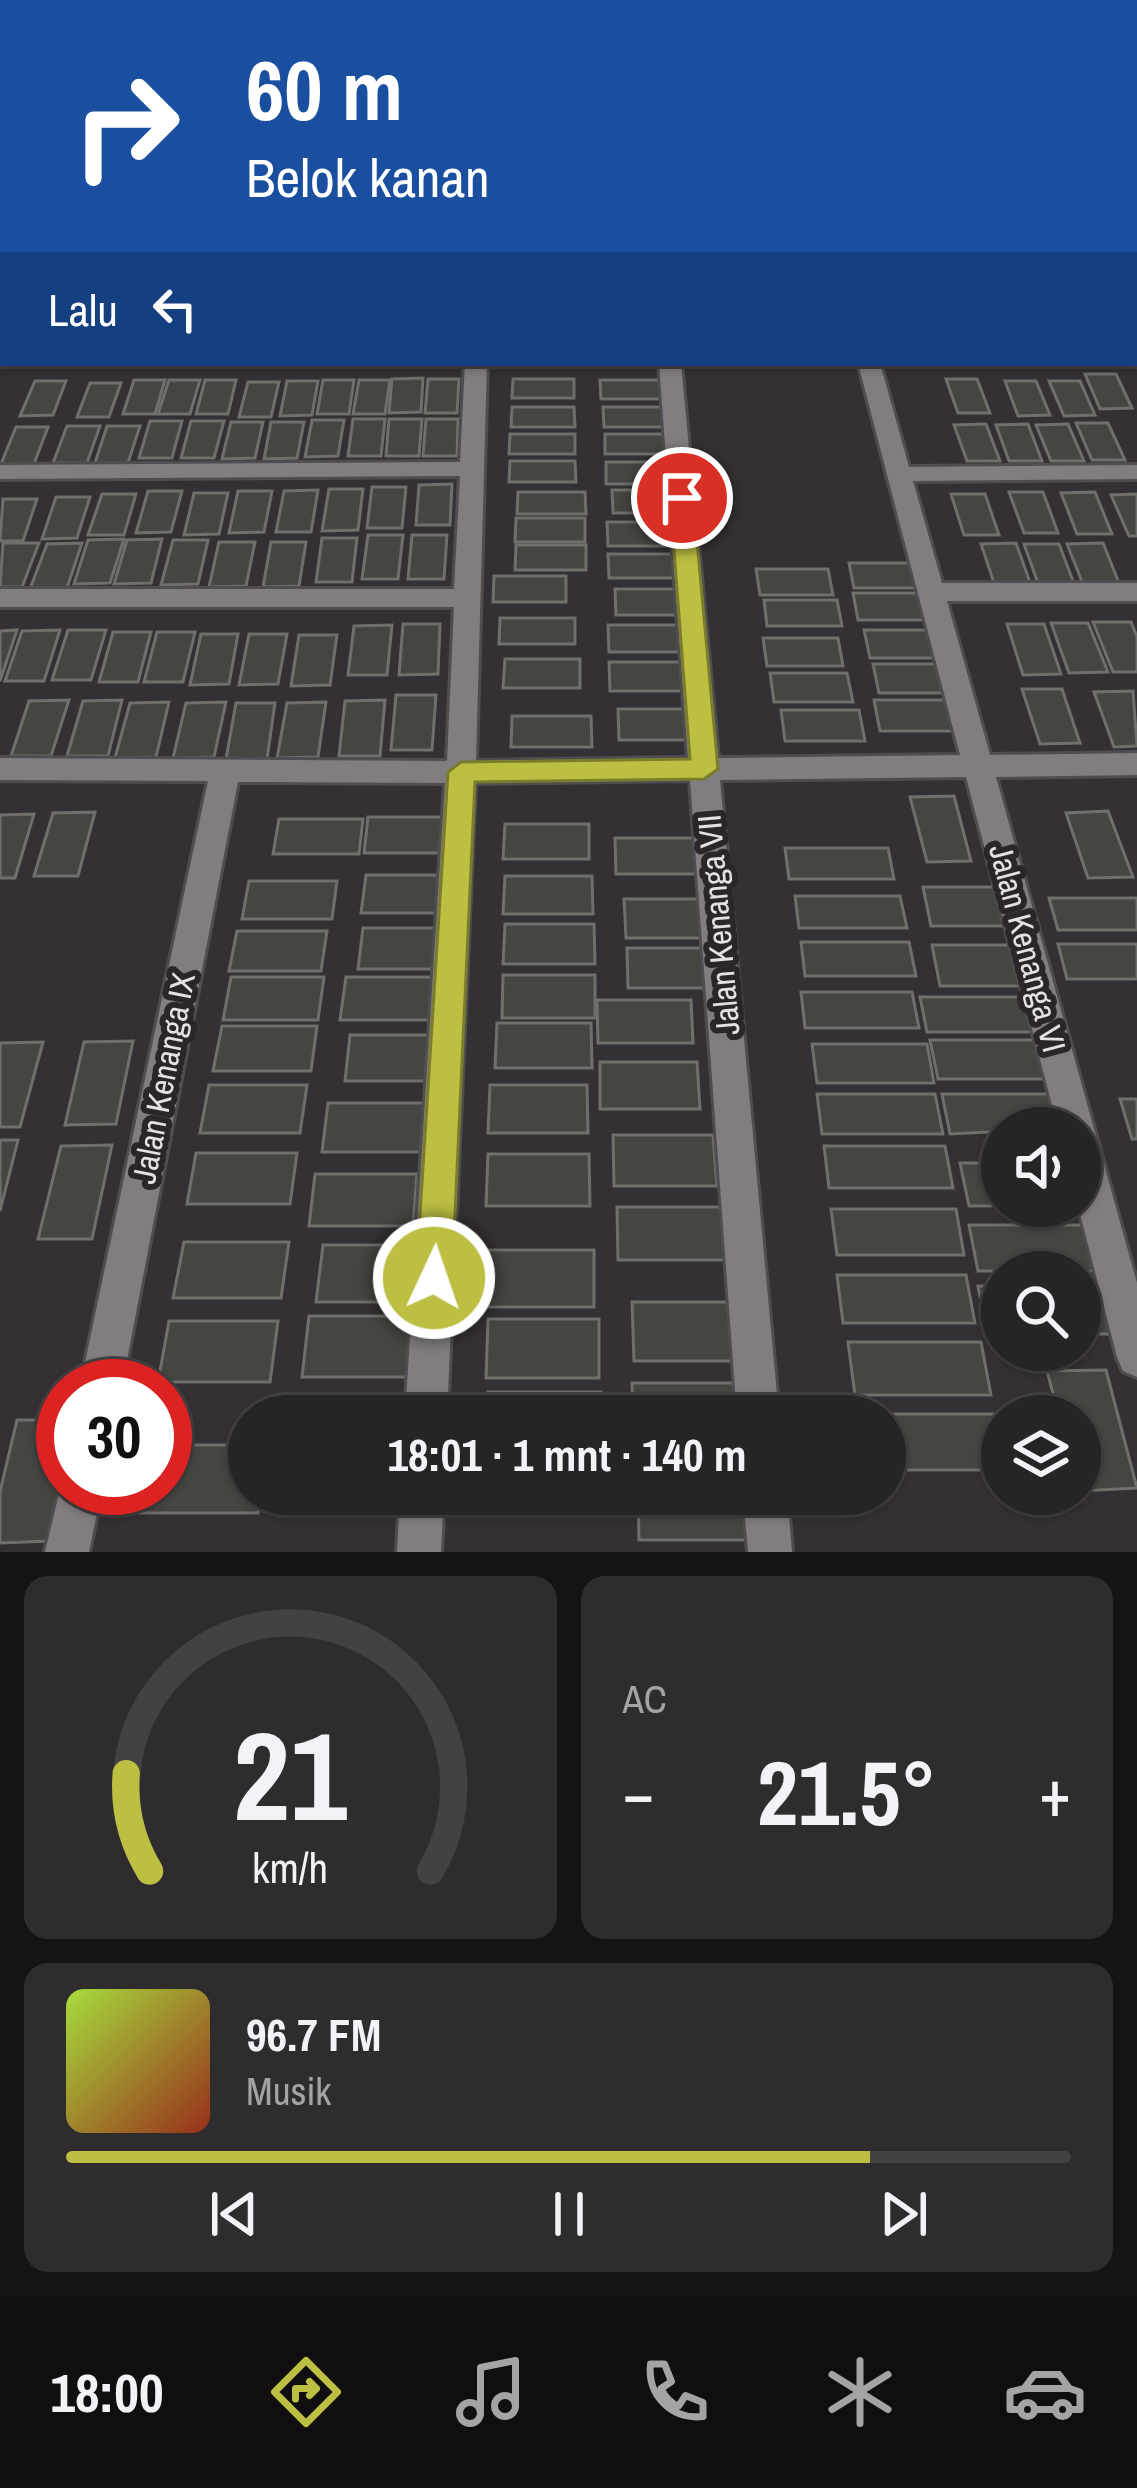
<!DOCTYPE html>
<html lang="id">
<head>
<meta charset="utf-8">
<style>
  body { margin:0; font-family:"Archivo Narrow",sans-serif; background:#2f2c2e; color:#f1f3f6; height:100vh; display:flex; flex-direction:column; font-size:45px; white-space:nowrap }
  * { box-sizing:border-box; margin:0 }
  p { font-size:39px; color:#a4a4a7 }
  .icon { flex:none; width:66px; height:66px; fill:none; stroke:currentColor; stroke-width:2; stroke-linecap:round; stroke-linejoin:round }
  .map { position:relative; height:1552px; overflow:hidden }
  .details { display:flex; flex-direction:column; gap:24px; padding:24px; background:#151415; flex:1 }
  .details>* { flex:none }
  .guide { position:absolute; left:0px; top:0px; width:1137px; height:366px; box-shadow:0 3px 9px #0004,0 0 0 3px #434143; background:#1a4fa0; color:#fff; overflow:hidden }
  .buttons { position:absolute; left:981px; top:1107px; display:grid; gap:24px }
  .buttons a { display:grid; place-items:center; width:120px; height:120px; border-radius:50%; background:#272426; box-shadow:0 3px 9px #0004,0 0 0 3px #434143; font-size:60px }
  .speed { position:absolute; left:36px; top:1359px; display:flex; gap:24px; font-size:60px; font-weight:700; text-align:center }
  .speed>* { display:grid; place-content:center; width:156px; height:156px; border-radius:50%; background:#272426; box-shadow:0 3px 9px #0004,0 0 0 3px #434143; line-height:1 }
  .speed .limit { border:18px solid #d22; background:#fff; color:#111 }
  .pin { position:absolute; display:grid; place-items:center; width:102px; height:102px; color:#fff; margin:-51px; border:6px solid #fff; border-radius:50%; box-shadow:0 3px 12px #0007 }
  .me { position:absolute; width:132px; margin:-66px; rotate:3deg; stroke-linejoin:round; filter:drop-shadow(0 0 9px #0008) }
  .turn { display:flex; align-items:center; gap:42px; height:252px; padding:0 48px; font-size:54px }
  .turn .icon { width:156px; height:156px; stroke-width:2.5 }
  .turn b { display:block; font-size:84px; line-height:102px }
  .then { display:flex; align-items:center; height:114px; padding:0 48px; background:#0003; gap:24px; font-size:45px }
  .big { font-size:90px; font-weight:800; line-height:1.1 }
  .details .widget { flex:1; display:flex; flex-direction:column; justify-content:center; gap:18px; min-width:0; padding:0 42px; border-radius:24px; background:#2f2c2e }
  .details .dial { align-items:center; gap:0 }
  .dial svg { height:312px; overflow:visible; fill:none; stroke:#434143; stroke-width:7; stroke-linecap:round; text-anchor:middle }
  .dial text { fill:#f1f3f6; stroke:none }
  .song { display:flex; align-items:center; gap:36px }
  .cover { width:144px; height:144px; border-radius:18px; background:linear-gradient(135deg,hsl(80 70% 55%),hsl(10 70% 35%)) }
  .played { height:12px; border-radius:6px; background:linear-gradient(90deg,#bdbf43 80%,#434143 80%) }
  .keys { display:flex; justify-content:space-around; direction:ltr }
  .heat { display:flex; justify-content:space-between; align-items:center; font-size:66px; direction:ltr }
  .details .tiles { flex:1; display:grid; gap:24px; grid-template-columns:1fr 1fr }
  .widget:last-child { grid-column:span 2 }
  .trip { position:absolute; left:228px; top:1395px; width:678px; height:120px; border-radius:60px; background:#272426; box-shadow:0 3px 9px #0004,0 0 0 3px #434143; font-weight:800; line-height:120px; text-align:center }
  .dock { display:flex; height:192px; justify-content:space-around; align-items:center; background:#100e0f; color:#a4a4a7 }
  .dock .icon { width:84px; height:84px }
  .dock .current { color:#bdbf43 }
  .dock b { font-size:54px; color:#f1f3f6 }
  .map>svg:first-child { display:block }
</style>
</head>
<body>
<div class="map">
<svg width="1137" height="1552" viewBox="0 0 1137 1552">
  <rect width="100%" height="100%" fill="#343033"/>
  <g fill="#454541" stroke="#6f6f6b" stroke-width="3">
    <polygon points="1085,374 1116,374 1132,408 1100,409"/>
    <polygon points="423,378 421,412 389,413 392,379"/>
    <polygon points="428,379 459,379 457,413 425,413"/>
    <polygon points="513,379 574,379 574,398 512,398"/>
    <polygon points="946,379 977,379 990,413 958,413"/>
    <polygon points="134,380 165,380 155,414 123,414"/>
    <polygon points="169,380 200,380 190,414 158,414"/>
    <polygon points="205,380 236,380 228,414 196,414"/>
    <polygon points="323,380 354,380 349,414 317,414"/>
    <polygon points="359,380 390,380 385,414 353,414"/>
    <polygon points="600,380 663,380 664,399 601,399"/>
    <polygon points="35,381 66,381 53,415 20,416"/>
    <polygon points="287,381 318,381 312,415 280,416"/>
    <polygon points="1005,381 1036,381 1050,415 1018,416"/>
    <polygon points="1049,381 1080,381 1095,415 1064,416"/>
    <polygon points="248,382 279,382 271,417 239,417"/>
    <polygon points="90,383 121,383 109,417 77,417"/>
    <polygon points="512,407 574,407 575,427 511,427"/>
    <polygon points="603,407 666,407 668,427 604,427"/>
    <polygon points="353,419 385,419 381,456 348,456"/>
    <polygon points="389,419 422,419 419,456 386,456"/>
    <polygon points="426,419 458,419 457,456 423,456"/>
    <polygon points="312,420 344,420 338,456 305,457"/>
    <polygon points="150,421 182,421 172,458 139,458"/>
    <polygon points="191,421 224,421 214,458 181,458"/>
    <polygon points="231,422 263,422 255,458 222,459"/>
    <polygon points="271,422 304,422 297,458 264,459"/>
    <polygon points="1076,423 1108,423 1125,460 1092,460"/>
    <polygon points="986,424 1000,461 967,461 954,425"/>
    <polygon points="1028,424 1042,461 1009,461 996,425"/>
    <polygon points="1068,424 1084,461 1051,461 1036,425"/>
    <polygon points="67,426 100,426 87,463 53,463"/>
    <polygon points="107,426 140,426 128,463 95,463"/>
    <polygon points="16,427 48,427 34,464 1,464"/>
    <polygon points="510,434 575,434 575,454 509,454"/>
    <polygon points="605,434 670,434 671,454 605,454"/>
    <polygon points="510,461 575,461 576,482 509,482"/>
    <polygon points="606,462 672,462 674,484 606,484"/>
    <polygon points="452,484 450,525 416,525 419,485"/>
    <polygon points="372,487 406,487 402,528 367,528"/>
    <polygon points="329,489 363,489 358,530 322,531"/>
    <polygon points="318,490 311,532 276,532 284,491"/>
    <polygon points="612,490 679,490 681,513 613,513"/>
    <polygon points="148,491 182,491 171,532 136,533"/>
    <polygon points="238,491 272,491 264,532 229,533"/>
    <polygon points="518,492 585,492 586,514 517,514"/>
    <polygon points="1009,492 1043,492 1058,533 1024,533"/>
    <polygon points="1095,492 1112,534 1077,534 1061,493"/>
    <polygon points="194,493 228,493 219,534 184,535"/>
    <polygon points="102,494 136,494 124,535 88,535"/>
    <polygon points="951,494 985,494 999,535 964,535"/>
    <polygon points="1137,494 1137,536 1129,536 1111,495"/>
    <polygon points="56,497 90,497 77,538 42,539"/>
    <polygon points="3,499 37,499 23,541 0,541"/>
    <polygon points="516,518 585,518 585,542 515,542"/>
    <polygon points="607,522 677,522 679,546 608,546"/>
    <polygon points="368,535 403,535 398,579 362,579"/>
    <polygon points="412,535 447,535 444,579 408,579"/>
    <polygon points="322,538 357,538 352,582 316,582"/>
    <polygon points="124,539 110,583 74,584 88,540"/>
    <polygon points="162,539 151,583 114,584 127,540"/>
    <polygon points="173,540 208,540 198,584 161,585"/>
    <polygon points="219,542 255,542 246,586 209,587"/>
    <polygon points="271,542 306,542 299,586 263,587"/>
    <polygon points="3,543 39,543 22,587 0,587"/>
    <polygon points="82,543 67,588 30,589 47,544"/>
    <polygon points="1016,543 1032,588 996,589 981,544"/>
    <polygon points="1103,543 1121,588 1085,589 1067,544"/>
    <polygon points="1024,544 1059,544 1076,589 1040,589"/>
    <polygon points="516,545 586,545 586,570 515,570"/>
    <polygon points="608,554 679,554 681,578 609,578"/>
    <polygon points="849,563 920,563 926,588 854,588"/>
    <polygon points="756,569 828,569 833,595 760,595"/>
    <polygon points="494,576 566,576 566,602 493,602"/>
    <polygon points="615,589 687,589 690,615 616,615"/>
    <polygon points="853,593 925,593 932,620 858,620"/>
    <polygon points="764,600 837,600 842,626 767,626"/>
    <polygon points="500,618 575,618 575,644 499,644"/>
    <polygon points="1093,622 1131,622 1137,637 1137,672 1113,672"/>
    <polygon points="1051,623 1088,623 1108,672 1069,673"/>
    <polygon points="403,624 440,624 438,674 399,675"/>
    <polygon points="1007,624 1044,624 1061,674 1023,675"/>
    <polygon points="392,625 387,675 348,675 354,626"/>
    <polygon points="608,625 682,625 685,652 609,652"/>
    <polygon points="17,630 0,681 0,631"/>
    <polygon points="60,630 44,681 5,681 22,631"/>
    <polygon points="68,630 106,630 91,680 52,680"/>
    <polygon points="864,630 940,630 947,658 870,658"/>
    <polygon points="113,632 151,632 138,682 99,682"/>
    <polygon points="157,632 195,632 183,682 144,682"/>
    <polygon points="201,634 238,634 229,684 190,685"/>
    <polygon points="249,634 287,634 278,684 239,685"/>
    <polygon points="299,635 337,635 330,685 291,686"/>
    <polygon points="763,638 838,638 843,666 767,666"/>
    <polygon points="505,659 580,659 580,688 503,688"/>
    <polygon points="609,662 685,662 688,691 610,691"/>
    <polygon points="873,664 949,664 957,693 879,693"/>
    <polygon points="770,673 847,673 853,702 774,702"/>
    <polygon points="1022,689 1062,689 1080,743 1040,744"/>
    <polygon points="1133,691 1137,746 1114,747 1094,692"/>
    <polygon points="396,695 436,695 432,750 391,750"/>
    <polygon points="69,700 51,756 11,756 29,701"/>
    <polygon points="122,700 108,756 67,756 83,701"/>
    <polygon points="385,700 380,756 339,756 345,701"/>
    <polygon points="874,700 952,700 959,731 880,731"/>
    <polygon points="169,702 156,757 115,758 130,703"/>
    <polygon points="226,702 214,757 173,758 186,703"/>
    <polygon points="326,702 318,757 277,758 287,703"/>
    <polygon points="236,703 275,703 267,759 226,759"/>
    <polygon points="618,709 697,709 699,740 619,740"/>
    <polygon points="781,710 859,710 865,741 785,741"/>
    <polygon points="512,716 591,716 592,747 511,747"/>
    <polygon points="954,796 971,861 927,862 910,797"/>
    <polygon points="1108,811 1133,877 1088,878 1066,813"/>
    <polygon points="95,812 78,876 34,876 53,813"/>
    <polygon points="34,814 15,878 0,878 0,815"/>
    <polygon points="368,817 452,817 450,853 364,853"/>
    <polygon points="279,819 363,819 359,854 273,854"/>
    <polygon points="505,824 589,824 589,859 503,859"/>
    <polygon points="615,838 700,838 703,874 616,874"/>
    <polygon points="785,848 888,848 894,879 789,879"/>
    <polygon points="366,875 452,875 450,913 361,913"/>
    <polygon points="505,876 592,876 593,914 503,914"/>
    <polygon points="249,881 337,881 332,919 242,919"/>
    <polygon points="923,887 1010,887 1020,926 931,926"/>
    <polygon points="795,896 900,896 907,928 799,928"/>
    <polygon points="1049,898 1137,898 1137,930 1058,930"/>
    <polygon points="624,899 712,899 716,938 626,938"/>
    <polygon points="505,924 594,924 595,964 503,964"/>
    <polygon points="363,928 452,928 449,969 358,969"/>
    <polygon points="237,931 327,931 321,971 229,971"/>
    <polygon points="801,942 909,942 916,976 805,976"/>
    <polygon points="1058,944 1137,944 1137,979 1067,979"/>
    <polygon points="932,945 1022,945 1032,986 940,986"/>
    <polygon points="627,948 718,948 721,988 628,988"/>
    <polygon points="503,975 595,975 595,1018 502,1018"/>
    <polygon points="231,977 324,977 318,1020 223,1020"/>
    <polygon points="346,977 438,977 435,1020 340,1020"/>
    <polygon points="801,992 912,992 919,1028 805,1028"/>
    <polygon points="920,997 1032,997 1041,1032 927,1032"/>
    <polygon points="597,1000 691,1000 693,1043 598,1043"/>
    <polygon points="497,1023 591,1023 592,1068 495,1068"/>
    <polygon points="222,1026 317,1026 311,1071 213,1071"/>
    <polygon points="350,1035 445,1035 442,1081 345,1081"/>
    <polygon points="930,1040 1045,1040 1055,1079 938,1079"/>
    <polygon points="133,1041 116,1124 65,1125 84,1042"/>
    <polygon points="43,1042 20,1127 0,1127 0,1043"/>
    <polygon points="812,1044 927,1044 934,1083 817,1083"/>
    <polygon points="600,1062 697,1062 700,1109 600,1109"/>
    <polygon points="209,1085 307,1085 300,1133 200,1133"/>
    <polygon points="490,1085 587,1085 588,1133 488,1133"/>
    <polygon points="817,1094 935,1094 943,1134 822,1134"/>
    <polygon points="942,1094 1060,1094 1069,1128 950,1134"/>
    <polygon points="1120,1099 1137,1099 1137,1139 1132,1139"/>
    <polygon points="328,1103 426,1103 423,1152 322,1152"/>
    <polygon points="613,1135 713,1135 717,1186 614,1186"/>
    <polygon points="0,1140 18,1140 0,1211"/>
    <polygon points="112,1145 92,1239 38,1239 61,1146"/>
    <polygon points="824,1146 945,1146 953,1188 829,1188"/>
    <polygon points="196,1153 297,1153 290,1204 187,1204"/>
    <polygon points="488,1154 589,1154 590,1206 486,1206"/>
    <polygon points="960,1163 1002,1163 1002,1206 969,1206"/>
    <polygon points="315,1174 417,1174 413,1226 309,1226"/>
    <polygon points="617,1207 722,1207 726,1260 618,1260"/>
    <polygon points="831,1209 956,1209 964,1255 837,1255"/>
    <polygon points="969,1225 1095,1225 1107,1271 978,1271"/>
    <polygon points="184,1242 289,1242 281,1298 173,1298"/>
    <polygon points="323,1245 430,1245 426,1302 316,1302"/>
    <polygon points="488,1250 594,1250 594,1307 486,1307"/>
    <polygon points="837,1275 966,1275 975,1323 843,1323"/>
    <polygon points="978,1286 1002,1286 1002,1334 987,1334"/>
    <polygon points="1080,1286 1108,1286 1120,1334 1080,1334"/>
    <polygon points="632,1302 741,1302 746,1361 634,1361"/>
    <polygon points="309,1316 420,1316 415,1377 302,1377"/>
    <polygon points="488,1319 599,1319 599,1378 486,1378"/>
    <polygon points="169,1321 278,1321 270,1382 158,1382"/>
    <polygon points="848,1342 981,1342 991,1395 855,1395"/>
    <polygon points="1106,1370 1137,1488 1080,1491 1080,1416 1059,1416 1047,1371"/>
    <polygon points="632,1383 746,1383 749,1416 633,1416"/>
    <polygon points="488,1392 601,1392 601,1416 487,1416"/>
    <polygon points="863,1414 1000,1414 1002,1470 885,1470 885,1416"/>
    <polygon points="17,1420 63,1420 63,1476 49,1541 0,1543 0,1492"/>
    <polygon points="165,1445 249,1445 249,1494 261,1494 258,1513 139,1513 144,1488 165,1488"/>
    <polygon points="296,1494 414,1494 413,1515 294,1515"/>
    <polygon points="638,1494 756,1494 760,1540 639,1540"/>
  </g>
  <g fill="none" stroke-linecap="round" stroke-linejoin="round">
    <defs>
      <g id="street">
        <polygon points="155,0 171,0 153,3"/>
        <polygon points="628,0 644,0 645,3 629,3"/>
        <rect x="1134" y="114" width="3" height="10"/>
        <rect x="1134" y="178" width="3" height="12"/>
        <rect x="1134" y="250" width="3" height="12"/>
        <polygon points="3,325 3,344 0,345 0,326"/>
        <polygon points="1137,342 1137,356 1134,357 1134,343"/>
        <polygon points="465,363 487,363 476,761 688,758 659,363 681,363 718,758 960,755 858,363 880,363 909,467 1137,465 1137,479 913,481 942,583 1137,583 1137,601 947,601 990,755 1137,753 1137,775 996,777 1137,1283 1137,1377 1123,1371 1117,1357 1078,1206 1080,1128 1058,1128 966,777 720,780 779,1416 737,1416 690,780 475,783 447,1416 405,1416 445,783 238,782 122,1386 80,1386 208,781 0,780 0,758 447,761 454,607 0,607 0,589 454,589 460,476 0,479 0,465 460,462"/>
        <polygon points="63,1477 63,1488 102,1488 89,1552 45,1552"/>
        <polygon points="400,1494 444,1494 441,1552 397,1552"/>
        <polygon points="743,1494 787,1494 792,1552 748,1552"/>
      </g>
      <g id="secondary">
        <rect x="1134" y="39" width="3" height="10"/>
        <rect x="0" y="47" width="3" height="10"/>
      </g>
    </defs>
    <use href="#street" stroke="#4f4d4f" stroke-width="6"/>
    <use href="#secondary" stroke="#4f4d4f" stroke-width="6"/>
    <use href="#street" fill="#817d80" fill-rule="evenodd"/>
    <use href="#secondary" fill="#817d80" fill-rule="evenodd"/>
  </g>
  <polygon fill="#bdbf43" stroke="#7b7c2c" stroke-width="3" points="682,491 693,498 718,769 704,779 475,782 452,1278 446,1290 434,1295 421,1290 416,1278 448,772 461,762 690,759 670,498"/>
  <g text-anchor="middle" dominant-baseline="central" stroke-width="12" stroke-linejoin="round" paint-order="stroke">
    <g font-size="33" fill="#e4e2e4" stroke="#2a2629">
      <text transform="translate(718 925) rotate(-95)">Jalan Kenanga VII</text>
      <text transform="translate(1028 948) rotate(75)">Jalan Kenanga VI</text>
      <text transform="translate(163 1078) rotate(-79)">Jalan Kenanga IX</text>
    </g>
  </g>
</svg>
<div class="buttons">
<a><svg class="icon" aria-label="sound" viewBox="0 0 24 24"><path d="M4 9h4l5-4v14l-5-4H4zM17 9q2 3 0 6"/></svg></a>
<a><svg class="icon" aria-label="search" viewBox="0 0 24 24"><circle cx="10" cy="10" r="6"/><path d="M15 15l6 6"/></svg></a>
<a><svg class="icon" aria-label="layers" viewBox="0 0 24 24"><path d="M12 4l9 5-9 5-9-5zM3 14l9 5 9-5"/></svg></a>
</div>
<div class="speed"><div class="limit">30</div></div>
<div class="pin" style="left:682px;top:498px;background:#d93025"><svg class="icon" aria-label="arrive" viewBox="0 0 24 24"><path d="M6 21V4h12l-3 4 3 4H6"/></svg></div>
<svg class="me" style="left:434px;top:1278px" viewBox="-20 -20 40 40"><circle r="17" fill="#bdbf43" stroke="#fff" stroke-width="3"/><path d="M0-11L8 9 0 5-8 9z" fill="#fff"/></svg>
<div class="trip">18:01 · 1 mnt · 140 m</div>
<div class="guide">
<div class="turn"><svg class="icon" aria-label="right" viewBox="0 0 24 24"><path d="M7 20v-9h11M14 6l5 5-5 5"/></svg><div><b>60 m</b>Belok kanan</div></div>
<div class="then">Lalu<svg class="icon" aria-label="left" viewBox="0 0 24 24"><path d="M17 20v-9H6M10 6l-5 5 5 5"/></svg></div>
</div>
</div>
<section class="details">
<div class="tiles">
<div class="widget dial"><svg viewBox="0 0 100 80">
<path d="M14 69A42 42 0 1 1 86 69"/>
<path d="M14 69A42 42 0 0 1 8 44" stroke="#bdbf43"/>
<text x="50" y="56" font-size="32" font-weight="700">21</text>
<text x="50" y="72" font-size="11">km/h</text>
</svg></div>
<div class="widget"><p>AC</p>
<div class="heat"><a>−</a><b class="big">21.5°</b><a>+</a></div>
</div>
<div class="widget">
<div class="song"><i class="cover"></i><div><b>96.7 FM</b><p>Musik</p></div></div>
<div class="played"></div>
<div class="keys"><svg class="icon" aria-label="previous" viewBox="0 0 24 24"><path d="M18 5L8 12l10 7zM5 5v14"/></svg><svg class="icon" aria-label="pause" viewBox="0 0 24 24"><path d="M8 5v14M16 5v14"/></svg><svg class="icon" aria-label="next" viewBox="0 0 24 24"><path d="M6 5l10 7-10 7zM19 5v14"/></svg></div>
</div>
</div>
</section>
<nav class="dock">
<b>18:00</b>
<svg class="icon current" aria-label="directions" viewBox="0 0 24 24"><path d="M12 3l9 9-9 9-9-9zM9 14v-3h6M13 9l2 2-2 2"/></svg>
<svg class="icon" aria-label="music" viewBox="0 0 24 24"><path d="M9 18V5l10-2v13"/><circle cx="6" cy="18" r="3"/><circle cx="16" cy="16" r="3"/></svg>
<svg class="icon" aria-label="phone" viewBox="0 0 24 24"><path d="M5 4h4l2 5-3 2q2 4 5 5l2-3 5 2v4C11 20 4 13 5 4z"/></svg>
<svg class="icon" aria-label="climate" viewBox="0 0 24 24"><path d="M12 3v18M4 7l16 10M4 17L20 7"/></svg>
<svg class="icon" aria-label="car" viewBox="0 0 24 24"><path d="M5 17H2v-5l4-1 3-4h7l3 4 3 1v5h-3M9 17h6M6 11h13"/><circle cx="7" cy="17" r="2"/><circle cx="17" cy="17" r="2"/></svg>
</nav>
</body>
</html>
